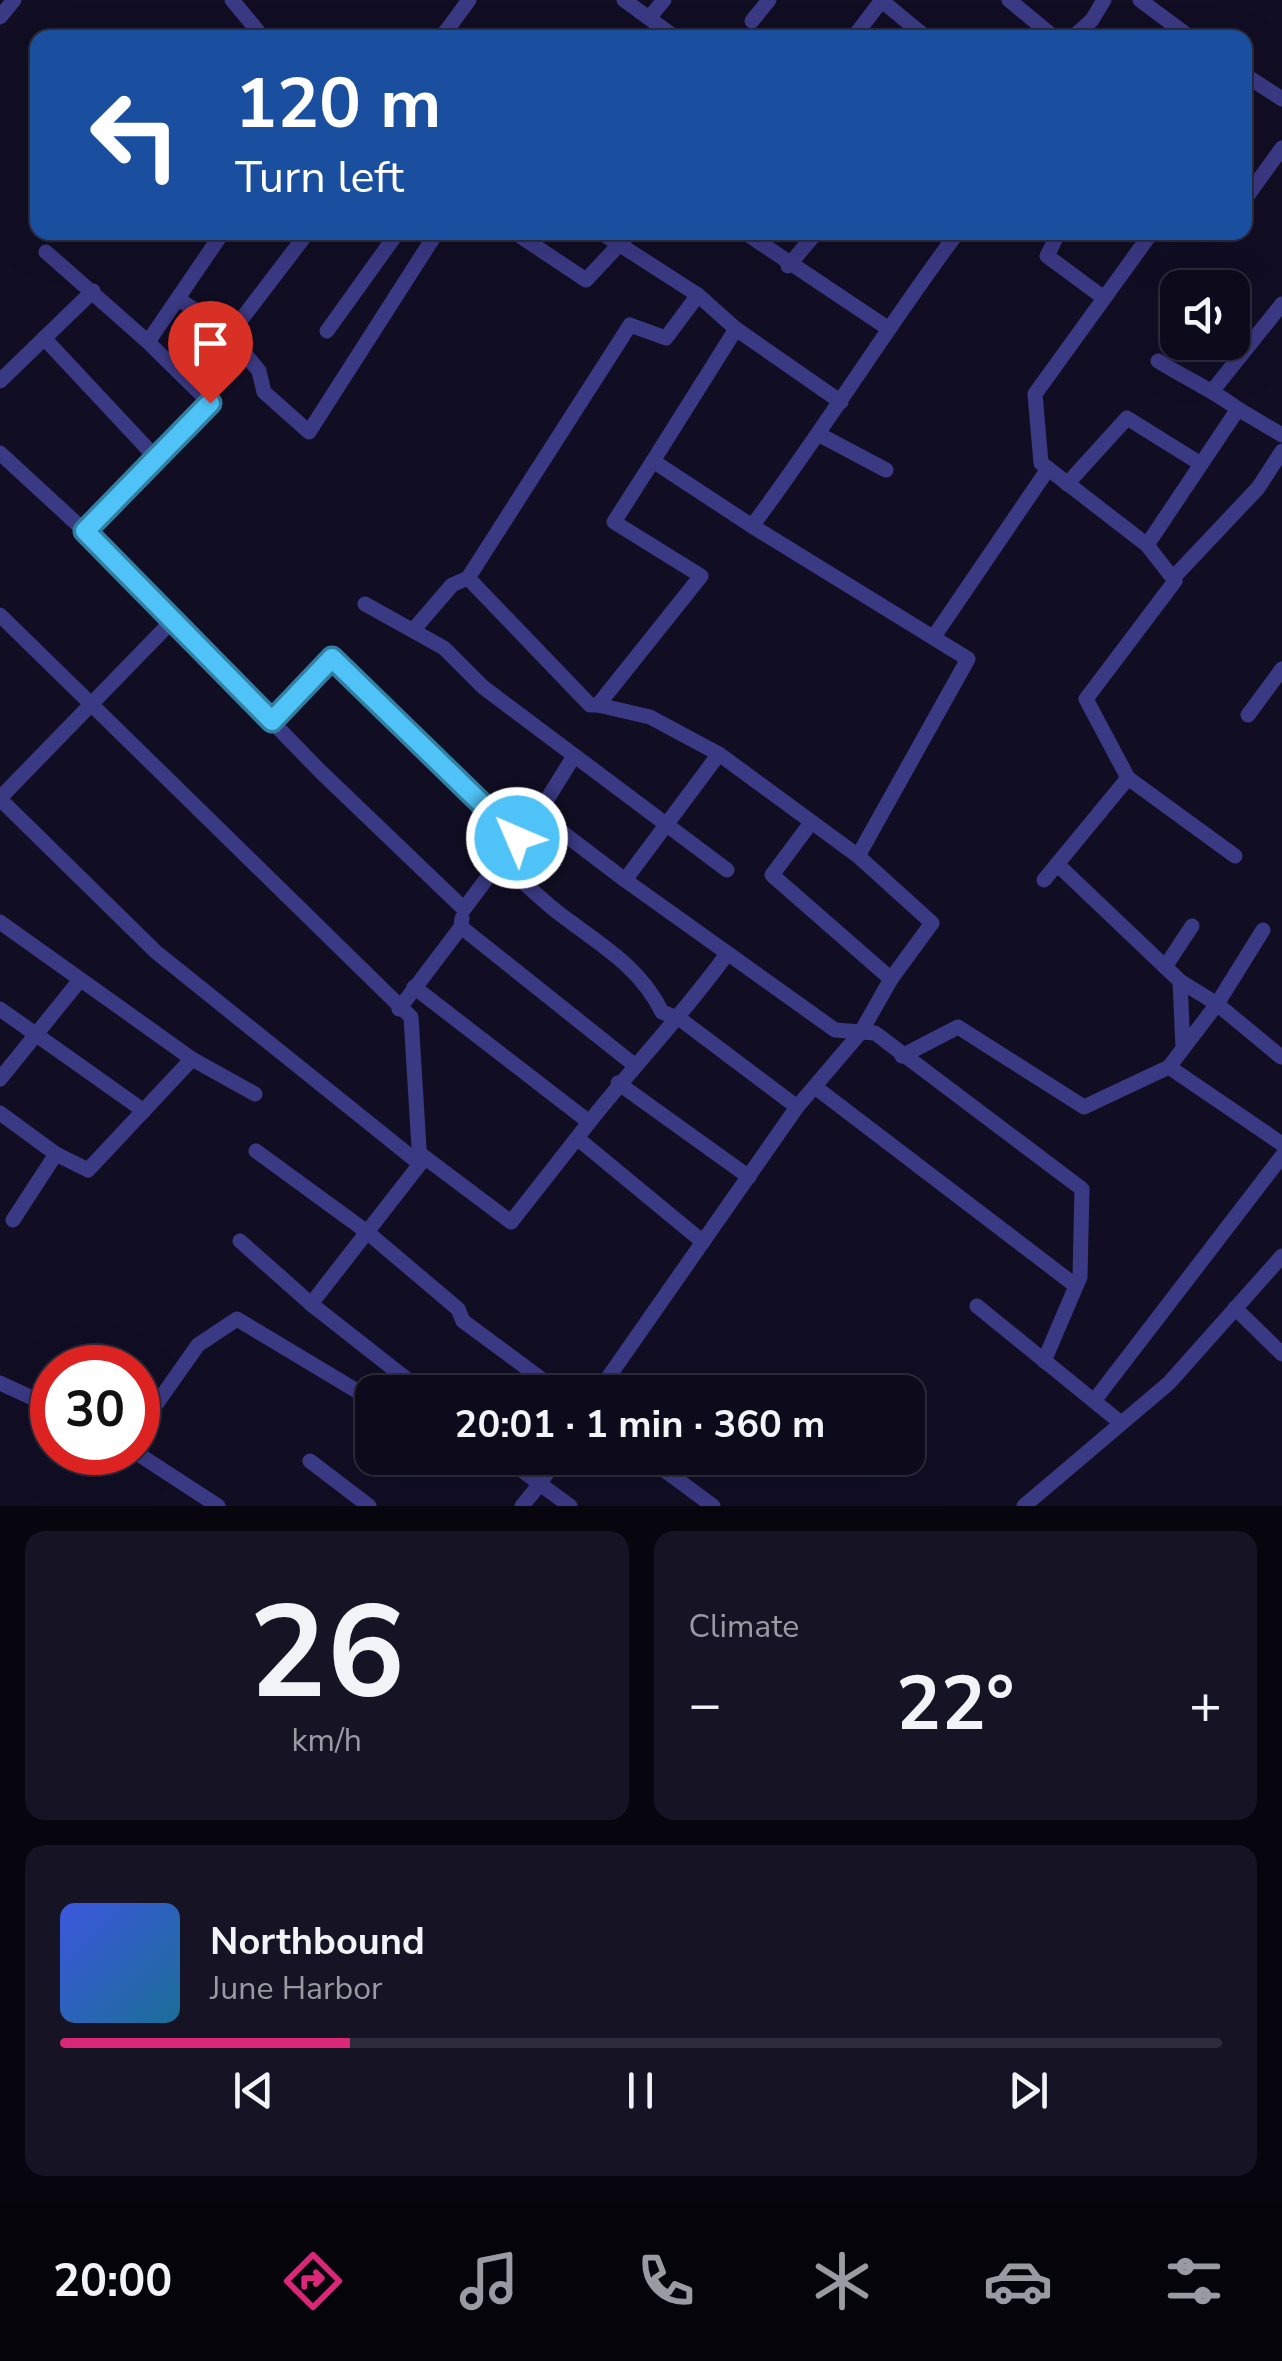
<!DOCTYPE html>
<html lang="en">
<head>
<meta charset="utf-8">
<style>
  body { margin:0; font-family:"Nunito Sans",sans-serif; background:#161324; color:#f1f3f6; height:100vh; display:flex; flex-direction:column; font-size:38px; white-space:nowrap }
  * { box-sizing:border-box; margin:0 }
  p { font-size:32px; color:#9a9aa3 }
  .icon { flex:none; width:55px; height:55px; fill:none; stroke:currentColor; stroke-width:2; stroke-linecap:round; stroke-linejoin:round }
  .map { position:relative; height:1506px; overflow:hidden }
  .sheet { display:flex; flex-direction:column; gap:25px; padding:25px; background:#07060f; flex:1 }
  .sheet>* { flex:none }
  .guide { position:absolute; left:30px; top:30px; width:1222px; height:210px; border-radius:20px; box-shadow:0 10px 40px #0002,0 0 0 2px #2d2b3a; background:#1a4fa0; color:#fff; overflow:hidden }
  .controls { position:absolute; left:1160px; top:270px; display:grid; gap:20px }
  .controls a { display:grid; place-items:center; width:90px; height:90px; border-radius:20px; background:#0d0a1b; box-shadow:0 10px 40px #0002,0 0 0 2px #2d2b3a; font-size:50px }
  .speed { position:absolute; left:30px; top:1345px; display:flex; gap:20px; font-size:50px; font-weight:700; text-align:center }
  .speed>* { display:grid; place-content:center; width:130px; height:130px; border-radius:50%; background:#0d0a1b; box-shadow:0 10px 40px #0002,0 0 0 2px #2d2b3a; line-height:1 }
  .speed .limit { border:15px solid #d22; background:#fff; color:#111 }
  .pin { position:absolute; display:grid; place-items:center; width:85px; height:85px; color:#fff; margin:-102px -42px; border-radius:50% 50% 50% 0; rotate:-45deg; box-shadow:0 0 10px #0007 }
  .pin .icon { rotate:45deg }
  .me { position:absolute; width:110px; margin:-55px; rotate:315deg; stroke-linejoin:round; filter:drop-shadow(0 0 8px #0008) }
  .turn { display:flex; align-items:center; gap:35px; height:210px; padding:0 40px; font-size:45px }
  .turn .icon { width:130px; height:130px; stroke-width:2.5 }
  .turn b { display:block; font-size:70px; line-height:85px }
  .big { font-size:75px; font-weight:700; line-height:1.1 }
  .sheet .widget { flex:1; display:flex; flex-direction:column; justify-content:center; gap:15px; min-width:0; padding:0 35px; border-radius:20px; background:#161324 }
  .sheet .dial { align-items:center; gap:0 }
  .dial b { font-size:130px; line-height:1 }
  .song { display:flex; align-items:center; gap:30px }
  .cover { width:120px; height:120px; border-radius:15px; background:linear-gradient(135deg,hsl(230 70% 55%),hsl(200 70% 35%)) }
  .played { height:10px; border-radius:5px; background:linear-gradient(90deg,#db2777 25%,#2d2b3a 25%) }
  .keys { display:flex; justify-content:space-around; direction:ltr }
  .heat { display:flex; justify-content:space-between; align-items:center; font-size:55px; direction:ltr }
  .sheet .tiles { flex:1; display:grid; gap:25px; grid-template-columns:1fr 1fr }
  .widget:last-child { grid-column:span 2 }
  .trip { position:absolute; left:355px; top:1375px; width:570px; height:100px; border-radius:20px; background:#0d0a1b; box-shadow:0 10px 40px #0002,0 0 0 2px #2d2b3a; font-weight:700; line-height:100px; text-align:center }
  .menu { display:flex; height:160px; justify-content:space-around; align-items:center; background:#05040b; color:#9a9aa3 }
  .menu .icon { width:70px; height:70px }
  .menu .selected { color:#db2777 }
  .menu b { font-size:45px; color:#f1f3f6 }
  .map>svg:first-child { display:block }
</style>
</head>
<body>
<div class="map">
<svg width="1282" height="1506" viewBox="0 0 1282 1506">
  <rect width="100%" height="100%" fill="#110e24"/>
  <g fill="none" stroke-linecap="round" stroke-linejoin="round">
    <g stroke="#3a3984" stroke-width="15">
      <polyline points="232,0 257,30 252,38"/>
      <polyline points="624,0 676,38"/>
      <polyline points="1009,0 1055,38"/>
      <polyline points="1140,0 1191,38"/>
      <polyline points="882,1 927,38"/>
      <polyline points="0,17 14,0"/>
      <polyline points="649,18 664,0"/>
      <polyline points="752,21 769,0"/>
      <polyline points="441,38 469,0"/>
      <polyline points="853,38 882,0"/>
      <polyline points="1072,38 1092,20 1104,0"/>
      <polyline points="1245,75 1282,99"/>
      <polyline points="1245,199 1282,148"/>
      <polyline points="514,232 586,280 631,232"/>
      <polyline points="600,232 698,295 736,329"/>
      <polyline points="744,232 886,327"/>
      <polyline points="1059,232 1047,256 1104,298"/>
      <polyline points="1152,232 1035,394 1041,463 1147,545 1238,409 1282,435"/>
      <polyline points="46,252 148,342 223,232"/>
      <polyline points="788,266 817,232"/>
      <polyline points="178,299 225,329 234,329 308,232"/>
      <polyline points="225,329 259,371 264,392 309,432 437,232"/>
      <polyline points="327,331 398,232"/>
      <polyline points="44,338 158,460"/>
      <path d="M1158,361C1185,378 1213,390 1238,409"/>
      <polyline points="0,381 93,291"/>
      <polyline points="1213,390 1282,304"/>
      <path d="M841,402L736,329L653,461L752,526C824,430 886,328 958,232"/>
      <polyline points="820,435 886,470"/>
      <polyline points="0,453 101,546 320,771 464,909 517,838 333,658 272,721"/>
      <polyline points="653,461 614,522 701,576 598,705 590,705 468,578 630,325 666,338 698,295"/>
      <polyline points="1067,484 1127,418 1201,464"/>
      <polyline points="752,526 968,659 858,856"/>
      <polyline points="85,531 210,403 148,342"/>
      <polyline points="1173,578 1258,488 1282,451"/>
      <polyline points="365,604 444,648 483,687 727,870"/>
      <polyline points="0,615 411,1017 420,1164 311,1304 423,1392"/>
      <polyline points="415,628 452,585 468,578"/>
      <polyline points="935,635 1048,469"/>
      <polyline points="1248,715 1282,669"/>
      <polyline points="719,754 858,856 932,923 891,979 772,875 810,824"/>
      <polyline points="1128,778 1235,856"/>
      <polyline points="0,798 174,619"/>
      <polyline points="0,799 156,952 420,1164"/>
      <polyline points="538,814 574,756"/>
      <polyline points="517,838 538,814 625,880 719,754 650,717 598,705"/>
      <path d="M500,861C521,879 542,901 564,917C602,946 640,967 662,1012L680,1019L797,1107"/>
      <polyline points="1057,864 1180,981 1217,1004 1281,1057"/>
      <polyline points="625,880 835,1030 875,1033 1082,1189 1080,1277 1044,1361"/>
      <polyline points="1044,880 1128,778 1086,699 1175,581 1147,545"/>
      <polyline points="0,922 192,1059 88,1170 56,1154"/>
      <polyline points="461,927 633,1064"/>
      <polyline points="1165,967 1192,926"/>
      <polyline points="1180,981 1183,1048"/>
      <polyline points="414,987 589,1122"/>
      <polyline points="0,1009 144,1111"/>
      <polyline points="399,1009 461,927 462,918"/>
      <polyline points="902,1056 958,1027 1084,1107 1169,1067 1217,1004 1263,930"/>
      <polyline points="192,1059 255,1094"/>
      <polyline points="1169,1067 1282,1144"/>
      <polyline points="0,1079 80,980"/>
      <polyline points="618,1083 749,1177"/>
      <polyline points="815,1087 1076,1286"/>
      <polyline points="0,1113 56,1154 13,1220"/>
      <polyline points="256,1151 367,1232 458,1309 463,1321 559,1392"/>
      <polyline points="419,1153 511,1222 577,1138"/>
      <polyline points="240,1241 311,1304"/>
      <path d="M703,1242L577,1138C625,1075 680,1019 727,954"/>
      <polyline points="977,1306 1121,1423"/>
      <polyline points="1235,1308 1282,1354"/>
      <polyline points="0,1383 52,1407"/>
      <polyline points="385,1392 398,1373"/>
      <polyline points="598,1392 797,1107 861,1032 891,979"/>
      <polyline points="1094,1401 1282,1156"/>
      <polyline points="138,1430 198,1345 237,1319 372,1400"/>
      <polyline points="135,1452 218,1506"/>
      <polyline points="506,1458 540,1484 522,1506"/>
      <polyline points="556,1458 540,1484 570,1506"/>
      <polyline points="648,1458 713,1506"/>
      <polyline points="310,1461 369,1506"/>
      <polyline points="1024,1506 1169,1383 1282,1256"/>
    </g>
  </g>
  <g fill="none" stroke-linecap="round" stroke-linejoin="round">
    <defs>
      <polyline id="route" points="210,403 85,531 272,721 332,658 517,838"/>
    </defs>
    <use href="#route" stroke="#337fa1" stroke-width="25"/>
    <use href="#route" stroke="#4fc3f7" stroke-width="18"/>
  </g>
</svg>
<div class="controls">
<a><svg class="icon" aria-label="sound" viewBox="0 0 24 24"><path d="M4 9h4l5-4v14l-5-4H4zM17 9q2 3 0 6"/></svg></a>
</div>
<div class="speed"><div class="limit">30</div></div>
<div class="pin" style="left:210px;top:403px;background:#d93025"><svg class="icon" aria-label="arrive" viewBox="0 0 24 24"><path d="M6 21V4h12l-3 4 3 4H6"/></svg></div>
<svg class="me" style="left:517px;top:838px" viewBox="-20 -20 40 40"><circle r="17" fill="#4fc3f7" stroke="#fff" stroke-width="3"/><path d="M0-11L8 9 0 5-8 9z" fill="#fff"/></svg>
<div class="trip">20:01 · 1 min · 360 m</div>
<div class="guide">
<div class="turn"><svg class="icon" aria-label="left" viewBox="0 0 24 24"><path d="M17 20v-9H6M10 6l-5 5 5 5"/></svg><div><b>120 m</b>Turn left</div></div>
</div>
</div>
<section class="sheet">
<div class="tiles">
<div class="widget dial"><b>26</b><p>km/h</p></div>
<div class="widget"><p>Climate</p>
<div class="heat"><a>−</a><b class="big">22°</b><a>+</a></div>
</div>
<div class="widget">
<div class="song"><i class="cover"></i><div><b>Northbound</b><p>June Harbor</p></div></div>
<div class="played"></div>
<div class="keys"><svg class="icon" aria-label="previous" viewBox="0 0 24 24"><path d="M18 5L8 12l10 7zM5 5v14"/></svg><svg class="icon" aria-label="pause" viewBox="0 0 24 24"><path d="M8 5v14M16 5v14"/></svg><svg class="icon" aria-label="next" viewBox="0 0 24 24"><path d="M6 5l10 7-10 7zM19 5v14"/></svg></div>
</div>
</div>
</section>
<nav class="menu">
<b>20:00</b>
<svg class="icon selected" aria-label="directions" viewBox="0 0 24 24"><path d="M12 3l9 9-9 9-9-9zM9 14v-3h6M13 9l2 2-2 2"/></svg>
<svg class="icon" aria-label="music" viewBox="0 0 24 24"><path d="M9 18V5l10-2v13"/><circle cx="6" cy="18" r="3"/><circle cx="16" cy="16" r="3"/></svg>
<svg class="icon" aria-label="phone" viewBox="0 0 24 24"><path d="M5 4h4l2 5-3 2q2 4 5 5l2-3 5 2v4C11 20 4 13 5 4z"/></svg>
<svg class="icon" aria-label="climate" viewBox="0 0 24 24"><path d="M12 3v18M4 7l16 10M4 17L20 7"/></svg>
<svg class="icon" aria-label="car" viewBox="0 0 24 24"><path d="M5 17H2v-5l4-1 3-4h7l3 4 3 1v5h-3M9 17h6M6 11h13"/><circle cx="7" cy="17" r="2"/><circle cx="17" cy="17" r="2"/></svg>
<svg class="icon" aria-label="filters" viewBox="0 0 24 24"><path d="M4 7h16M4 17h16"/><circle cx="9" cy="7" r="2"/><circle cx="15" cy="17" r="2"/></svg>
</nav>
</body>
</html>
